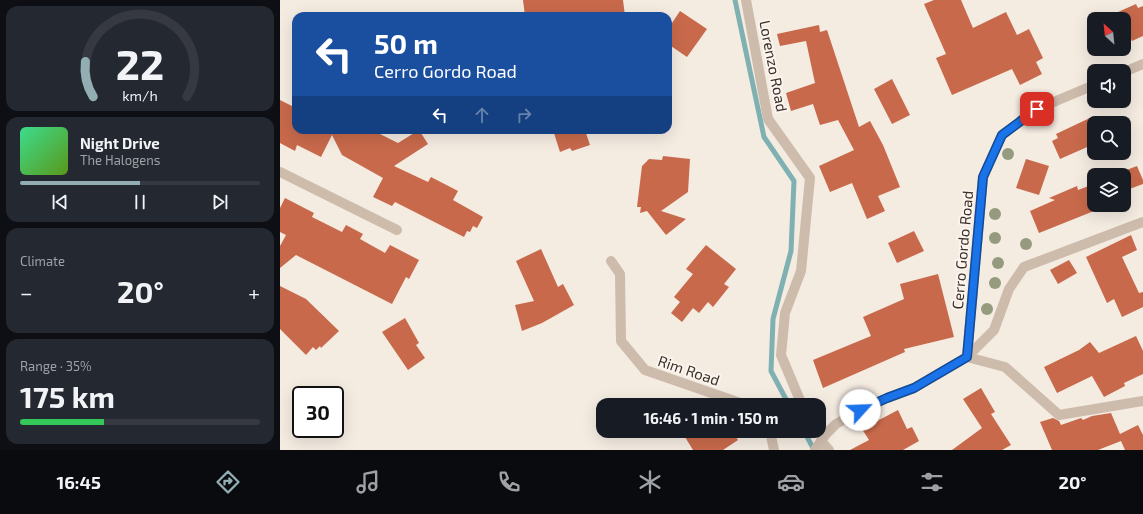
<!DOCTYPE html>
<html lang="en">
<head>
<meta charset="utf-8">
<style>
  body { margin:0; font-family:"Exo 2",sans-serif; background:#242831; color:#f1f3f6; height:100vh; display:flex; flex-direction:column; font-size:15px; white-space:nowrap }
  * { box-sizing:border-box; margin:0 }
  p { font-size:13px; color:#9ea1a6 }
  .icon { flex:none; width:22px; height:22px; fill:none; stroke:currentColor; stroke-width:2; stroke-linecap:round; stroke-linejoin:round }
  .map { position:relative; flex:1; overflow:hidden }
  .side { display:flex; flex-direction:column; gap:6px; padding:6px; background:#0d0f14; width:280px }
  .side>* { flex:none }
  .guide { position:absolute; left:12px; top:12px; width:380px; height:122px; border-radius:12px; box-shadow:0 4px 16px #0002; background:#1a4fa0; color:#fff; overflow:hidden }
  .needle { width:26px; rotate:333deg }
  .tools { position:absolute; left:807px; top:12px; display:grid; gap:8px }
  .tools a { display:grid; place-items:center; width:44px; height:44px; border-radius:8px; background:#171b24; box-shadow:0 4px 16px #0002; font-size:20px }
  .speed { position:absolute; left:12px; top:386px; display:flex; gap:8px; font-size:20px; font-weight:700; text-align:center }
  .speed>* { display:grid; place-content:center; width:52px; height:52px; border-radius:50%; background:#171b24; box-shadow:0 4px 16px #0002; line-height:1 }
  .speed .limit { border:2px solid #111; border-radius:6px; background:#fff; color:#111 }
  .pin { position:absolute; display:grid; place-items:center; width:34px; height:34px; color:#fff; margin:-17px; border-radius:8px; box-shadow:0 2px 6px #0006 }
  .me { position:absolute; width:44px; margin:-22px; rotate:65deg; stroke-linejoin:round; filter:drop-shadow(0 0 3px #0008) }
  .turn { display:flex; align-items:center; gap:14px; height:84px; padding:0 16px; font-size:18px }
  .turn .icon { width:52px; height:52px; stroke-width:2.5 }
  .turn b { display:block; font-size:28px; line-height:34px }
  .lanes { display:flex; align-items:center; height:38px; padding:0 16px; background:#0003; justify-content:center; gap:20px; direction:ltr }
  .lanes .off { opacity:.35 }
  .big { font-size:30px; font-weight:700; line-height:1.1 }
  .side .tile { flex:1; display:flex; flex-direction:column; justify-content:center; gap:6px; min-width:0; padding:0 14px; border-radius:12px; background:#242831 }
  .side .dial { align-items:center; gap:0 }
  .dial svg { height:104px; overflow:visible; fill:none; stroke:#363941; stroke-width:7; stroke-linecap:round; text-anchor:middle }
  .dial text { fill:#f1f3f6; stroke:none }
  .song { display:flex; align-items:center; gap:12px }
  .cover { width:48px; height:48px; border-radius:6px; background:linear-gradient(135deg,hsl(150 70% 55%),hsl(90 70% 35%)) }
  .played { height:4px; border-radius:2px; background:linear-gradient(90deg,#92aeb2 50%,#363941 50%) }
  .keys { display:flex; justify-content:space-around; direction:ltr }
  .heat { display:flex; justify-content:space-between; align-items:center; font-size:22px; direction:ltr }
  .charge { height:6px; border-radius:3px; background:linear-gradient(90deg,#34c759 35%,#363941 0) }
  .trip { position:absolute; left:316px; top:398px; width:230px; height:40px; border-radius:12px; background:#171b24; box-shadow:0 4px 16px #0002; font-weight:700; line-height:40px; text-align:center }
  .dock { display:flex; height:64px; justify-content:space-around; align-items:center; background:#090b0e; color:#9ea1a6 }
  .dock .icon { width:28px; height:28px }
  .dock .on { color:#92aeb2 }
  .dock b { font-size:18px; color:#f1f3f6 }
  main { display:flex; flex:1; min-height:0 }
  .map>svg:first-child { display:block }
</style>
</head>
<body>
<main>
<section class="side">
<div class="tile dial"><svg viewBox="0 0 100 80">
<path d="M14 69A42 42 0 1 1 86 69"/>
<path d="M14 69A42 42 0 0 1 8 42" stroke="#92aeb2"/>
<text x="50" y="56" font-size="32" font-weight="700">22</text>
<text x="50" y="72" font-size="11">km/h</text>
</svg></div>
<div class="tile">
<div class="song"><i class="cover"></i><div><b>Night Drive</b><p>The Halogens</p></div></div>
<div class="played"></div>
<div class="keys"><svg class="icon" aria-label="previous" viewBox="0 0 24 24"><path d="M18 5L8 12l10 7zM5 5v14"/></svg><svg class="icon" aria-label="pause" viewBox="0 0 24 24"><path d="M8 5v14M16 5v14"/></svg><svg class="icon" aria-label="next" viewBox="0 0 24 24"><path d="M6 5l10 7-10 7zM19 5v14"/></svg></div>
</div>
<div class="tile"><p>Climate</p>
<div class="heat"><a>−</a><b class="big">20°</b><a>+</a></div>
</div>
<div class="tile"><p>Range · 35%</p><b class="big">175 km</b><div class="charge"></div></div>
</section>
<div class="map">
<svg width="863" height="450" viewBox="0 0 863 450">
  <rect width="100%" height="100%" fill="#f4ebe1"/>
  <g fill="none" stroke-linecap="round" stroke-linejoin="round">
    <g stroke="#7fb0b2" stroke-width="5">
      <polyline points="455,0 484,137 514,181 511,251 493,319 491,371 509,405"/>
      <polyline points="524,431 534,450"/>
    </g>
  </g>
  <g fill="#c8694b">
    <polygon points="243,0 343,0 345,16 245,16"/>
    <polygon points="654,0 681,0 693,28 726,12 737,35 749,29 763,58 756,62 762,74 740,85 732,69 672,95 656,58 666,54 644,4"/>
    <polygon points="856,4 858,8 863,6 863,36 852,41 844,24 844,19 842,19 838,12"/>
    <polygon points="400,11 427,29 407,57 388,44 388,29"/>
    <polygon points="539,25 540,32 547,30 579,127 590,121 603,145 620,187 598,196 605,211 587,219 572,183 550,192 539,166 574,150 558,120 540,125 533,104 511,111 506,93 535,83 526,41 500,46 497,34"/>
    <polygon points="612,79 630,115 612,124 594,89"/>
    <polygon points="0,100 16,108 16,130 102,130 100,134 118,143 139,130 148,144 114,166 148,182 151,177 178,191 173,200 203,217 197,228 193,226 190,232 187,231 184,237 115,202 112,206 93,197 103,178 62,155 52,135 41,157 17,145 15,151 0,143"/>
    <polygon points="814,116 814,144 780,159 772,141 778,138 776,134"/>
    <polygon points="273,130 305,130 310,145 292,151 290,148 280,152"/>
    <polygon points="383,156 410,159 408,192 381,211 406,219 386,235 367,211 360,213 361,207 357,207 362,166 369,159 382,160"/>
    <polygon points="746,159 769,166 759,195 736,188"/>
    <polygon points="857,166 863,180 863,184 844,191 844,171"/>
    <polygon points="814,184 814,211 759,233 750,211 775,200 769,198 797,186 798,190"/>
    <polygon points="5,198 34,213 32,217 62,232 66,225 83,234 80,239 105,253 110,245 139,260 129,279 126,277 112,304 16,255 0,268 0,246 6,235 0,232 0,208"/>
    <polygon points="634,231 644,251 617,263 608,243"/>
    <polygon points="851,235 857,250 842,257 859,293 863,292 863,307 842,317 834,299 827,303 806,257"/>
    <polygon points="426,245 456,269 444,284 449,287 433,307 428,302 419,313 413,308 402,322 391,313 400,302 394,297 413,274 406,269"/>
    <polygon points="261,249 278,287 283,284 294,305 262,323 242,331 235,305 254,301 236,261"/>
    <polygon points="789,260 797,273 778,284 770,270"/>
    <polygon points="658,274 674,337 624,349 625,352 543,388 533,360 591,336 583,317 624,299 620,284"/>
    <polygon points="0,286 26,299 59,331 41,348 40,346 36,350 33,347 26,355 0,329"/>
    <polygon points="125,318 139,343 136,345 145,358 128,370 102,332"/>
    <polygon points="856,336 863,351 863,374 844,383 845,386 824,397 812,376 777,393 764,367 799,350 810,342 819,353"/>
    <polygon points="701,388 715,412 711,414 731,445 722,450 672,450 702,428 683,399"/>
    <polygon points="618,410 627,429 632,427 639,441 623,450 570,450 589,440 582,429"/>
    <polygon points="831,413 840,434 858,425 863,435 863,450 845,450 841,441 818,450 772,450 760,422 773,418 779,421 781,425 801,418 803,420 812,416"/>
    <polygon points="414,431 452,431 458,440 443,450 413,450 405,437"/>
  </g>
  <g fill="none" stroke-linecap="round" stroke-linejoin="round">
    <g stroke="#cdbbac" stroke-width="10">
      <polyline points="466,0 488,119 530,178 521,271 505,313 501,355 522,405"/>
      <polyline points="844,72 863,64"/>
      <polyline points="0,172 117,230"/>
      <polyline points="331,261 340,274 341,341 365,370 466,405"/>
      <polyline points="687,357 714,330 729,289 744,267 863,222"/>
      <polyline points="687,357 725,367 779,415 863,401"/>
      <polyline points="490,431 494,450"/>
      <polyline points="541,441 549,450"/>
      <polyline points="535,450 546,434 556,424 581,410 607,398 634,388 687,357 703,177 722,135 757,109 814,85"/>
    </g>
  </g>
  <g fill="#969b7f">
    <circle cx="728" cy="154" r="6"/>
    <circle cx="715" cy="214" r="6"/>
    <circle cx="715" cy="238" r="6"/>
    <circle cx="746" cy="244" r="6"/>
    <circle cx="718" cy="263" r="6"/>
    <circle cx="715" cy="283" r="6"/>
    <circle cx="707" cy="309" r="6"/>
  </g>
  <g fill="none" stroke-linecap="round" stroke-linejoin="round">
    <defs>
      <polyline id="route" points="580,410 607,398 634,388 687,357 703,177 722,135 757,109"/>
    </defs>
    <use href="#route" stroke="#114b97" stroke-width="10"/>
    <use href="#route" stroke="#1a73e8" stroke-width="7"/>
  </g>
  <g text-anchor="middle" dominant-baseline="central" stroke-width="4" stroke-linejoin="round" paint-order="stroke">
    <g font-size="15" fill="#3b302b" stroke="#fbf5ee">
      <text transform="translate(494 66) rotate(79)">Lorenzo Road</text>
      <text transform="translate(682 250) rotate(-85)">Cerro Gordo Road</text>
      <text transform="translate(409 370) rotate(19)">Rim Road</text>
    </g>
  </g>
</svg>
<div class="tools">
<a><svg class="needle" viewBox="-14 -14 28 28"><path d="M0-13l5 13h-10z" fill="#e53935"/><path d="M0 13l5-13h-10z" fill="#9ea1a6"/></svg></a>
<a><svg class="icon" aria-label="sound" viewBox="0 0 24 24"><path d="M4 9h4l5-4v14l-5-4H4zM17 9q2 3 0 6"/></svg></a>
<a><svg class="icon" aria-label="search" viewBox="0 0 24 24"><circle cx="10" cy="10" r="6"/><path d="M15 15l6 6"/></svg></a>
<a><svg class="icon" aria-label="layers" viewBox="0 0 24 24"><path d="M12 4l9 5-9 5-9-5zM3 14l9 5 9-5"/></svg></a>
</div>
<div class="speed"><div class="limit">30</div></div>
<div class="pin" style="left:757px;top:109px;background:#d93025"><svg class="icon" aria-label="arrive" viewBox="0 0 24 24"><path d="M6 21V4h12l-3 4 3 4H6"/></svg></div>
<svg class="me" style="left:580px;top:410px" viewBox="-20 -20 40 40"><circle r="19" fill="#fff"/><path d="M0-13L10 11 0 6-10 11z" fill="#1a73e8"/></svg>
<div class="trip">16:46 · 1 min · 150 m</div>
<div class="guide">
<div class="turn"><svg class="icon" aria-label="left" viewBox="0 0 24 24"><path d="M17 20v-9H6M10 6l-5 5 5 5"/></svg><div><b>50 m</b>Cerro Gordo Road</div></div>
<div class="lanes"><svg class="icon" aria-label="left" viewBox="0 0 24 24"><path d="M17 20v-9H6M10 6l-5 5 5 5"/></svg><svg class="icon off" aria-label="ahead" viewBox="0 0 24 24"><path d="M12 20V5M6 11l6-6 6 6"/></svg><svg class="icon off" aria-label="right" viewBox="0 0 24 24"><path d="M7 20v-9h11M14 6l5 5-5 5"/></svg></div>
</div>
</div>
</main>
<nav class="dock">
<b>16:45</b>
<svg class="icon on" aria-label="directions" viewBox="0 0 24 24"><path d="M12 3l9 9-9 9-9-9zM9 14v-3h6M13 9l2 2-2 2"/></svg>
<svg class="icon" aria-label="music" viewBox="0 0 24 24"><path d="M9 18V5l10-2v13"/><circle cx="6" cy="18" r="3"/><circle cx="16" cy="16" r="3"/></svg>
<svg class="icon" aria-label="phone" viewBox="0 0 24 24"><path d="M5 4h4l2 5-3 2q2 4 5 5l2-3 5 2v4C11 20 4 13 5 4z"/></svg>
<svg class="icon" aria-label="climate" viewBox="0 0 24 24"><path d="M12 3v18M4 7l16 10M4 17L20 7"/></svg>
<svg class="icon" aria-label="car" viewBox="0 0 24 24"><path d="M5 17H2v-5l4-1 3-4h7l3 4 3 1v5h-3M9 17h6M6 11h13"/><circle cx="7" cy="17" r="2"/><circle cx="17" cy="17" r="2"/></svg>
<svg class="icon" aria-label="filters" viewBox="0 0 24 24"><path d="M4 7h16M4 17h16"/><circle cx="9" cy="7" r="2"/><circle cx="15" cy="17" r="2"/></svg>
<b>20°</b>
</nav>
</body>
</html>
